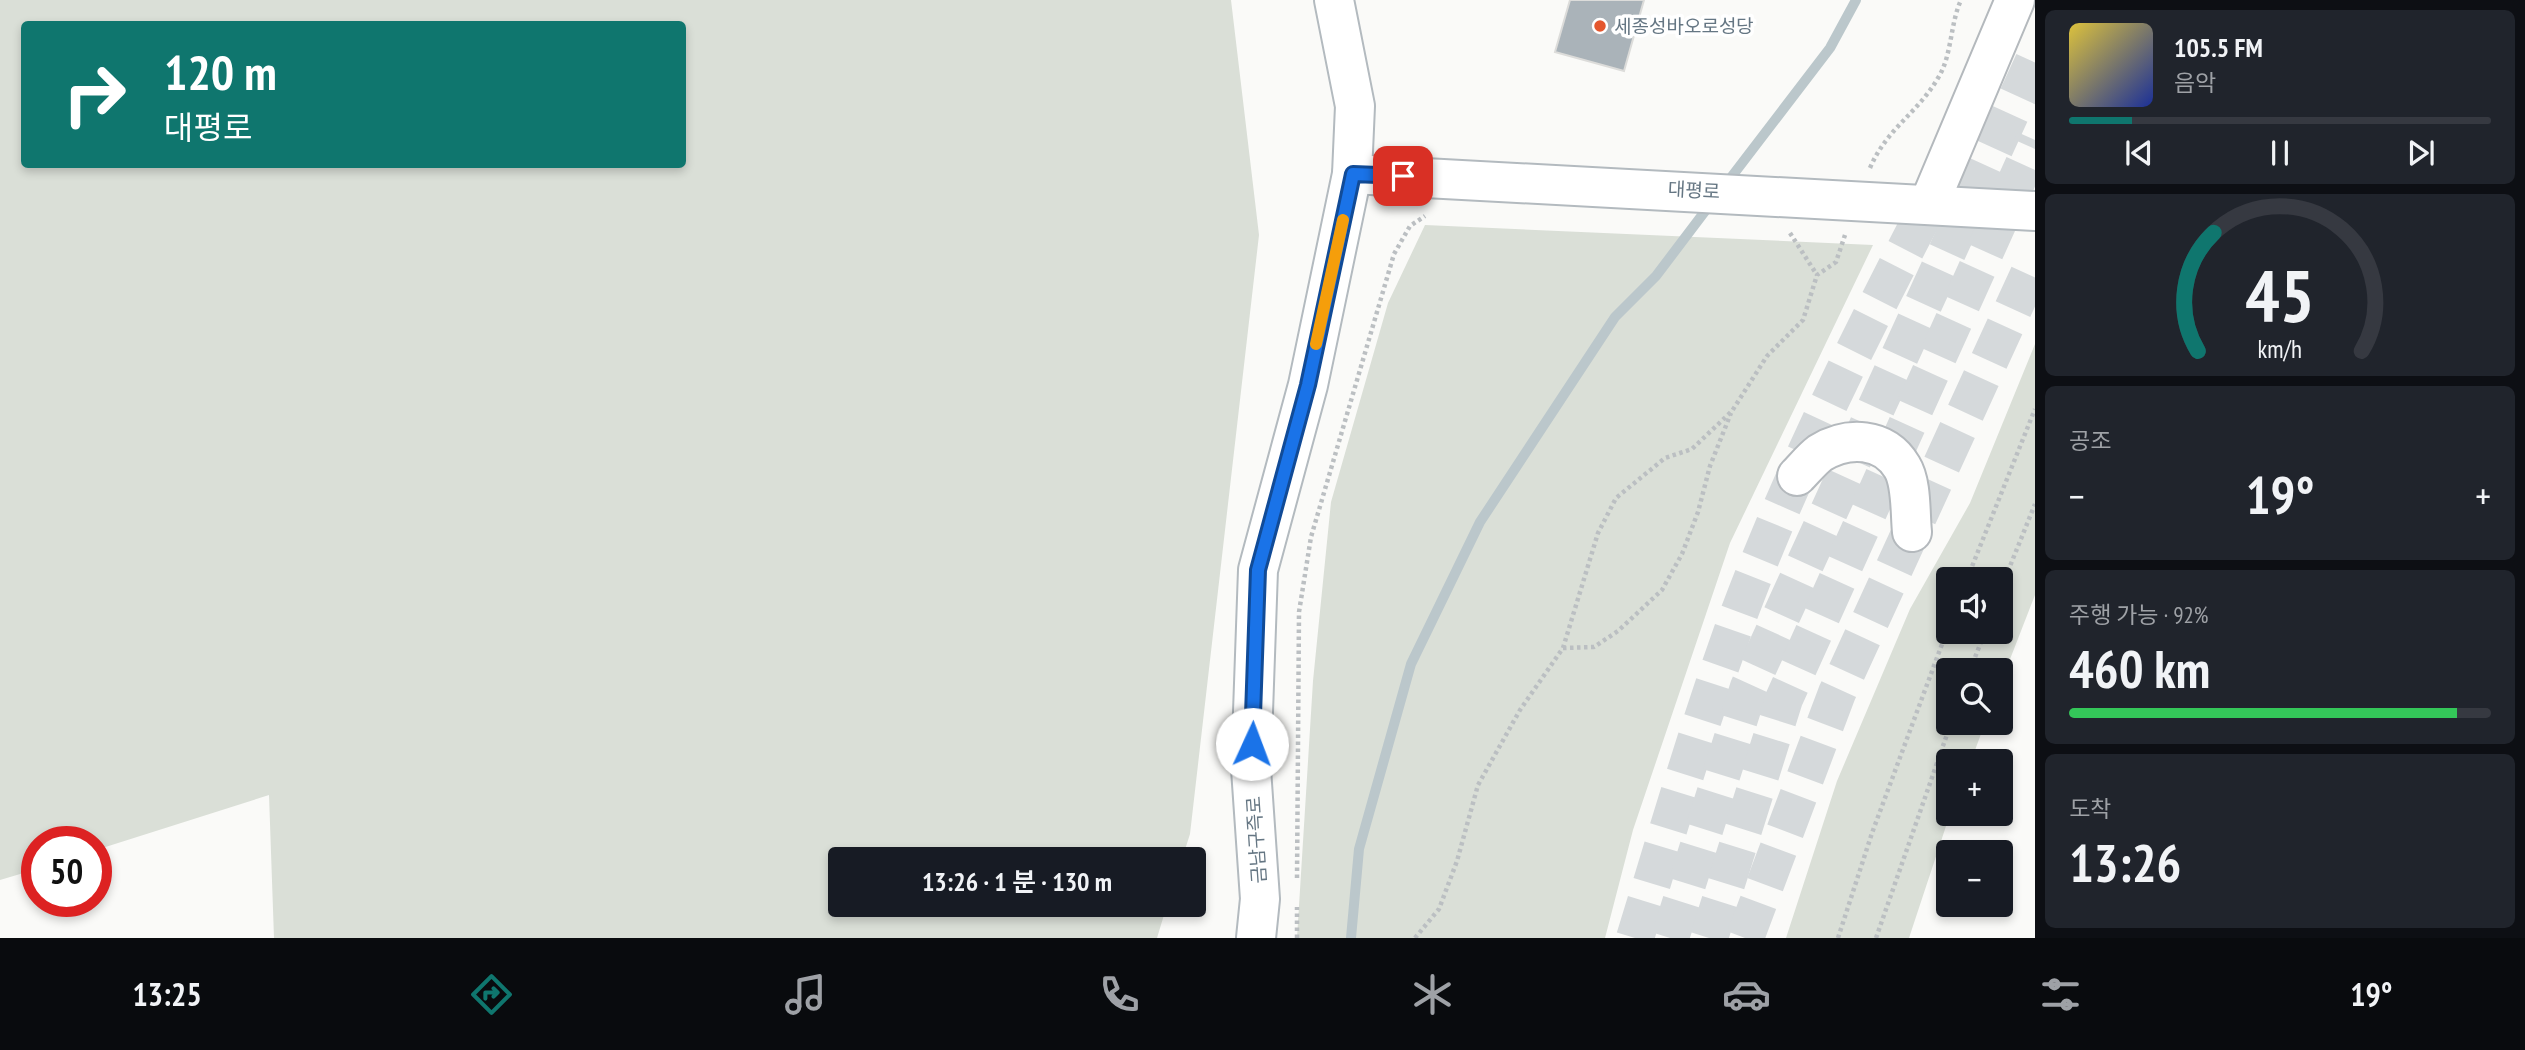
<!DOCTYPE html>
<html lang="ko">
<head>
<meta charset="utf-8">
<style>
  body { margin:0; font-family:"PT Sans Narrow","Noto Sans KR",sans-serif; background:#20242c; color:#f1f3f6; height:100vh; display:flex; flex-direction:column; font-size:26px; white-space:nowrap }
  * { box-sizing:border-box; margin:0 }
  p { font-size:23px; color:#9ea1a6 }
  .icon { flex:none; width:38px; height:38px; fill:none; stroke:currentColor; stroke-width:2; stroke-linecap:round; stroke-linejoin:round }
  .map { position:relative; flex:1; overflow:hidden }
  .sheet { display:flex; flex-direction:column; gap:10px; padding:10px; background:#0d0f14; width:490px }
  .sheet>* { flex:none }
  .hud { position:absolute; left:21px; top:21px; width:665px; height:147px; border-radius:7px; box-shadow:0 4px 10px #0003; background:#0f766e; color:#fff; overflow:hidden }
  .buttons { position:absolute; left:1936px; top:567px; display:grid; gap:14px }
  .buttons a { display:grid; place-items:center; width:77px; height:77px; border-radius:7px; background:#171b24; box-shadow:0 4px 10px #0003; font-size:35px }
  .speed { position:absolute; left:21px; top:826px; display:flex; gap:14px; font-size:35px; font-weight:700; text-align:center }
  .speed>* { display:grid; place-content:center; width:91px; height:91px; border-radius:50%; background:#171b24; box-shadow:0 4px 10px #0003; line-height:1 }
  .speed .limit { border:10px solid #d22; background:#fff; color:#111 }
  .pin { position:absolute; display:grid; place-items:center; width:60px; height:60px; color:#fff; margin:-30px; border-radius:14px; box-shadow:0 4px 10px #0006 }
  .me { position:absolute; width:77px; margin:-38px; rotate:2deg; stroke-linejoin:round; filter:drop-shadow(0 0 5px #0008) }
  .turn { display:flex; align-items:center; gap:24px; height:147px; padding:0 28px; font-size:32px }
  .turn .icon { width:91px; height:91px; stroke-width:2.5 }
  .turn b { display:block; font-size:49px; line-height:60px }
  .big { font-size:52px; font-weight:600; line-height:1.1 }
  .sheet .tile { flex:1; display:flex; flex-direction:column; justify-content:center; gap:10px; min-width:0; padding:0 24px; border-radius:10px; background:#20242c }
  .sheet .dial { align-items:center; gap:0 }
  .dial svg { height:182px; overflow:visible; fill:none; stroke:#363941; stroke-width:7; stroke-linecap:round; text-anchor:middle }
  .dial text { fill:#f1f3f6; stroke:none }
  .song { display:flex; align-items:center; gap:21px }
  .cover { width:84px; height:84px; border-radius:10px; background:linear-gradient(135deg,hsl(50 70% 55%),hsl(230 70% 35%)) }
  .played { height:7px; border-radius:4px; background:linear-gradient(90deg,#0f766e 15%,#363941 15%) }
  .keys { display:flex; justify-content:space-around; direction:ltr }
  .heat { display:flex; justify-content:space-between; align-items:center; font-size:38px; direction:ltr }
  .charge { height:10px; border-radius:5px; background:linear-gradient(90deg,#34c759 92%,#363941 0) }
  .trip { position:absolute; left:828px; top:847px; width:378px; height:70px; border-radius:7px; background:#171b24; box-shadow:0 4px 10px #0003; font-weight:600; line-height:70px; text-align:center }
  .tabs { display:flex; height:112px; justify-content:space-around; align-items:center; background:#090b0e; color:#9ea1a6 }
  .tabs .icon { width:49px; height:49px }
  .tabs .current { color:#0f766e }
  .tabs b { font-size:32px; color:#f1f3f6 }
  main { display:flex; flex:1; min-height:0 }
  .map>svg:first-child { display:block }
</style>
</head>
<body>
<main>
<div class="map">
<svg width="2035" height="938" viewBox="0 0 2035 938">
  <rect width="100%" height="100%" fill="#fafaf8"/>
  <g fill="#dadfd7" fill-rule="evenodd">
    <path d="M0,0H1231L1259,235L1190,834L1182,859H840V905H1167L1157,938H274L269,795L96,850V842H37V869L0,880ZM24,24H682V164H24Z"/>
    <polygon points="1425,225 1873,245 1730,543 1633,830 1605,938 1297,938 1313,681 1331,502 1388,303"/>
    <path d="M2035,344V595L2000,685V670H1948V723H1985L1971,761H1948L1950,814L1909,938H1786L1837,781L1910,609L1970,503ZM1948,579H2000V632H1948Z"/>
  </g>
  <g fill="none" stroke-linecap="round" stroke-linejoin="round">
    <g stroke="#bbc7cb" stroke-width="10">
      <polyline points="1726,184 1830,48 1856,0"/>
      <polyline points="1351,938 1359,849 1411,664 1480,522 1615,317 1656,276 1712,202"/>
    </g>
  </g>
  <polygon fill="#aab3b9" stroke="#dcdcda" stroke-width="2" points="1570,0 1644,0 1624,71 1555,52"/>
  <g fill="none" stroke-linecap="round" stroke-linejoin="round">
    <g stroke="#d5d9db" stroke-width="38" stroke-dasharray="38 19" stroke-linecap="butt">
      <path d="M1635,938C1668,831 1699,724 1737,619C1790,476 1859,339 1929,204"/>
      <polyline points="1670,938 1749,687 2035,59"/>
      <polyline points="1709,938 1784,699 2035,140"/>
      <polyline points="1745,938 1837,693 2035,261"/>
    </g>
    <defs>
      <g id="secondary">
        <polyline points="1352,174 2035,211"/>
        <polyline points="1256,938 1260,899 1251,769 1258,570 1308,385 1352,174 1355,106 1334,0"/>
      </g>
      <g id="highway">
        <polyline points="1929,204 2015,0"/>
        <path d="M1797,476C1804,469 1812,459 1820,453C1848,436 1884,437 1902,467C1912,483 1910,513 1912,532"/>
      </g>
    </defs>
    <use href="#secondary" stroke="#b3babf" stroke-width="42"/>
    <use href="#highway" stroke="#b4b9bd" stroke-width="42"/>
    <g stroke="#bbbfc2" stroke-width="4.5" stroke-dasharray="3.5 3.5" stroke-linecap="butt">
      <path d="M1870,168C1887,128 1917,114 1938,78C1952,56 1950,24 1961,0"/>
      <polyline points="1790,233 1817,275"/>
      <polyline points="1967,579 2035,409"/>
      <polyline points="2000,591 2035,504"/>
      <polyline points="1563,648 1594,647 1618,631 1662,590 1682,554 1698,512 1710,466 1731,413"/>
      <polyline points="1970,670 1985,632"/>
      <polyline points="1297,878 1299,612 1311,537 1394,254 1410,226 1425,216"/>
      <polyline points="1297,938 1297,907"/>
      <polyline points="1415,938 1439,909 1457,861 1478,785 1520,710 1563,648 1598,533 1616,498 1665,458 1692,449 1732,411 1767,356 1803,320 1817,275 1836,262 1845,235"/>
      <polyline points="1838,938 1872,833 1948,628"/>
      <polyline points="1876,938 1951,723"/>
    </g>
    <use href="#secondary" stroke="#fff" stroke-width="38"/>
    <use href="#highway" stroke="#fff" stroke-width="38"/>
  </g>
  <g fill="none" stroke-linecap="round" stroke-linejoin="round">
    <defs>
      <polyline id="route" points="1252,744 1258,570 1308,385 1353,174 1403,176"/>
    </defs>
    <use href="#route" stroke="#114b97" stroke-width="18"/>
    <use href="#route" stroke="#1a73e8" stroke-width="12"/>
    <polyline stroke="#f59e0b" stroke-width="12" points="1316,344 1343,220"/>
  </g>
  <circle fill="#e4572e" stroke="#fff" stroke-width="2.5" cx="1600" cy="26" r="7"/>
  <g text-anchor="middle" dominant-baseline="central" stroke-width="7" stroke-linejoin="round" paint-order="stroke">
    <g font-size="19" fill="#657683" stroke="#fff" text-anchor="start">
      <text x="1614" y="26">세종성바오로성당</text>
    </g>
    <g font-size="19" fill="#657683" stroke="#fff">
      <text transform="translate(1694 190) rotate(3)">대평로</text>
      <text transform="translate(1256 840) rotate(-94)">금남구즉로</text>
    </g>
  </g>
</svg>
<div class="buttons">
<a><svg class="icon" aria-label="sound" viewBox="0 0 24 24"><path d="M4 9h4l5-4v14l-5-4H4zM17 9q2 3 0 6"/></svg></a>
<a><svg class="icon" aria-label="search" viewBox="0 0 24 24"><circle cx="10" cy="10" r="6"/><path d="M15 15l6 6"/></svg></a>
<a>+</a>
<a>−</a>
</div>
<div class="speed"><div class="limit">50</div></div>
<div class="pin" style="left:1403px;top:176px;background:#d93025"><svg class="icon" aria-label="arrive" viewBox="0 0 24 24"><path d="M6 21V4h12l-3 4 3 4H6"/></svg></div>
<svg class="me" style="left:1252px;top:744px" viewBox="-20 -20 40 40"><circle r="19" fill="#fff"/><path d="M0-13L10 11 0 6-10 11z" fill="#1a73e8"/></svg>
<div class="trip">13:26 · 1 분 · 130 m</div>
<div class="hud">
<div class="turn"><svg class="icon" aria-label="right" viewBox="0 0 24 24"><path d="M7 20v-9h11M14 6l5 5-5 5"/></svg><div><b>120 m</b>대평로</div></div>
</div>
</div>
<section class="sheet">
<div class="tile">
<div class="song"><i class="cover"></i><div><b>105.5 FM</b><p>음악</p></div></div>
<div class="played"></div>
<div class="keys"><svg class="icon" aria-label="previous" viewBox="0 0 24 24"><path d="M18 5L8 12l10 7zM5 5v14"/></svg><svg class="icon" aria-label="pause" viewBox="0 0 24 24"><path d="M8 5v14M16 5v14"/></svg><svg class="icon" aria-label="next" viewBox="0 0 24 24"><path d="M6 5l10 7-10 7zM19 5v14"/></svg></div>
</div>
<div class="tile dial"><svg viewBox="0 0 100 80">
<path d="M14 69A42 42 0 1 1 86 69"/>
<path d="M14 69A42 42 0 0 1 21 17" stroke="#0f766e"/>
<text x="50" y="56" font-size="32" font-weight="700">45</text>
<text x="50" y="72" font-size="11">km/h</text>
</svg></div>
<div class="tile"><p>공조</p>
<div class="heat"><a>−</a><b class="big">19°</b><a>+</a></div>
</div>
<div class="tile"><p>주행 가능 · 92%</p><b class="big">460 km</b><div class="charge"></div></div>
<div class="tile"><p>도착</p><b class="big">13:26</b></div>
</section>
</main>
<nav class="tabs">
<b>13:25</b>
<svg class="icon current" aria-label="directions" viewBox="0 0 24 24"><path d="M12 3l9 9-9 9-9-9zM9 14v-3h6M13 9l2 2-2 2"/></svg>
<svg class="icon" aria-label="music" viewBox="0 0 24 24"><path d="M9 18V5l10-2v13"/><circle cx="6" cy="18" r="3"/><circle cx="16" cy="16" r="3"/></svg>
<svg class="icon" aria-label="phone" viewBox="0 0 24 24"><path d="M5 4h4l2 5-3 2q2 4 5 5l2-3 5 2v4C11 20 4 13 5 4z"/></svg>
<svg class="icon" aria-label="climate" viewBox="0 0 24 24"><path d="M12 3v18M4 7l16 10M4 17L20 7"/></svg>
<svg class="icon" aria-label="car" viewBox="0 0 24 24"><path d="M5 17H2v-5l4-1 3-4h7l3 4 3 1v5h-3M9 17h6M6 11h13"/><circle cx="7" cy="17" r="2"/><circle cx="17" cy="17" r="2"/></svg>
<svg class="icon" aria-label="filters" viewBox="0 0 24 24"><path d="M4 7h16M4 17h16"/><circle cx="9" cy="7" r="2"/><circle cx="15" cy="17" r="2"/></svg>
<b>19°</b>
</nav>
</body>
</html>
